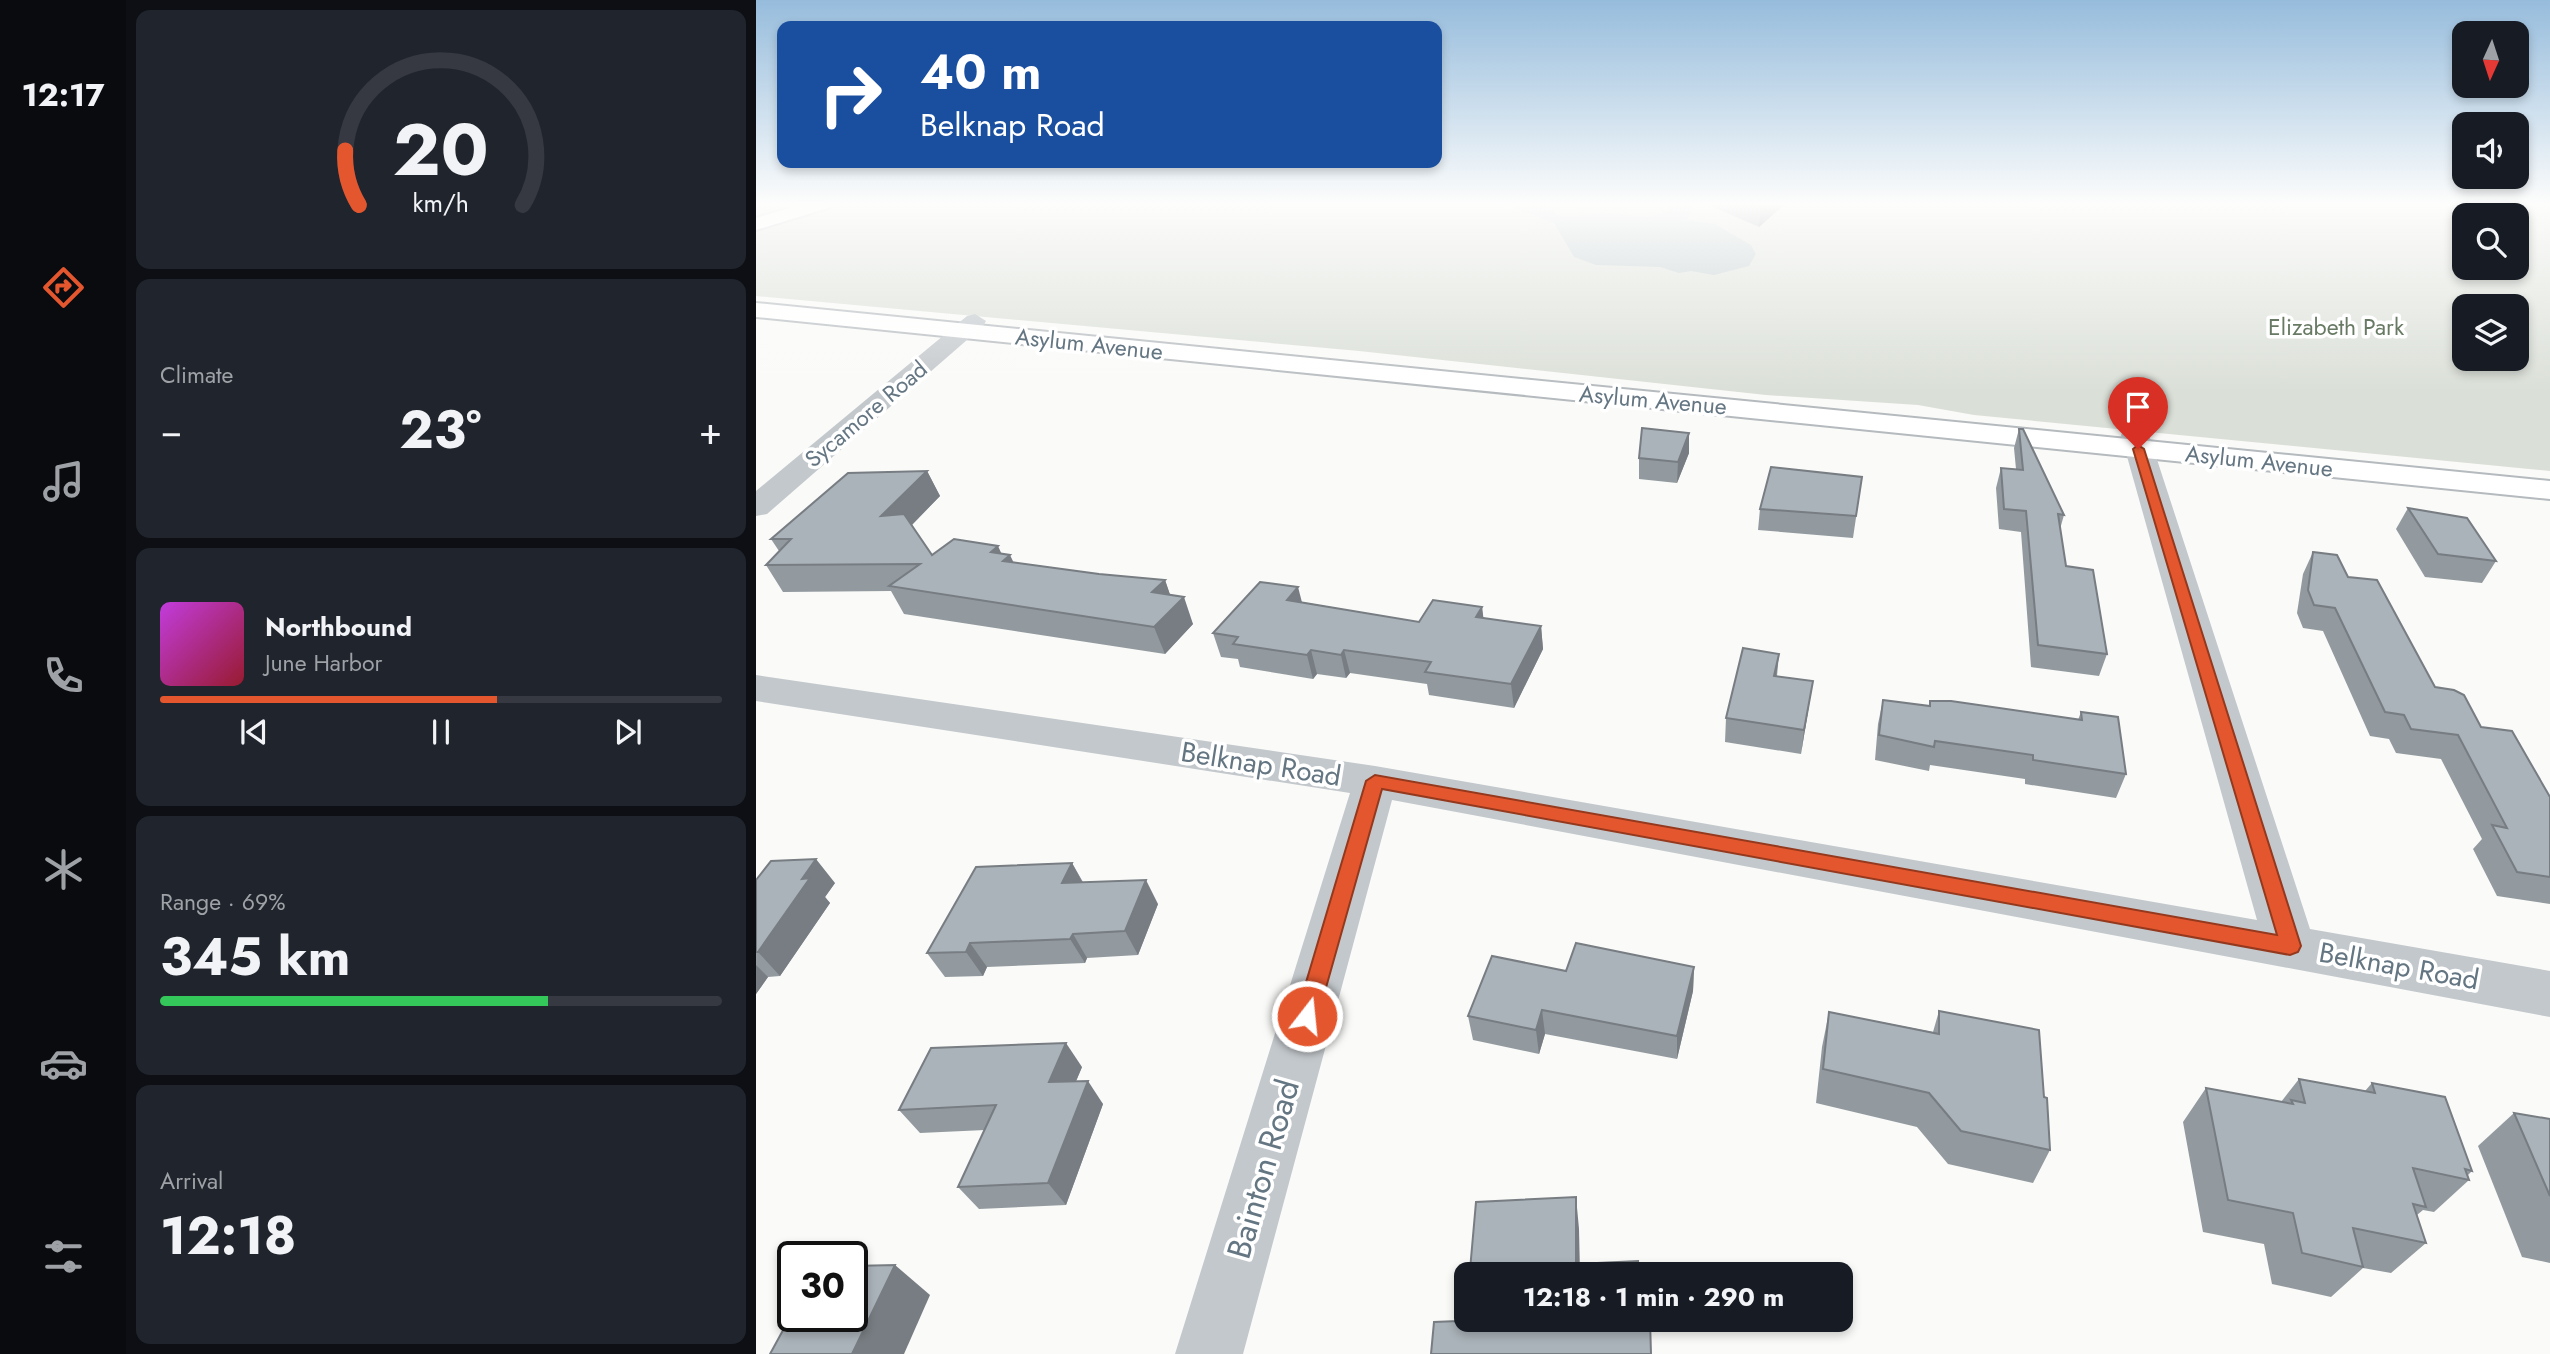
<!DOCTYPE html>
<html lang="en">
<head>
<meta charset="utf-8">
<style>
  body { margin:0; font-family:Jost,sans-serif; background:#20242c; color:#f1f3f6; height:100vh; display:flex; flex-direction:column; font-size:26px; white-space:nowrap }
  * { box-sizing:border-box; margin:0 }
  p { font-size:23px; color:#9ea1a6 }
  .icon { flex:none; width:38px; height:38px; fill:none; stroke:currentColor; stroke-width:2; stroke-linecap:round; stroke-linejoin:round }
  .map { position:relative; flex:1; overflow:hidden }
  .sheet { display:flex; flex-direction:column; gap:10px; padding:10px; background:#0d0f14; width:630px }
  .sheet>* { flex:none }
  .hud { position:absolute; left:21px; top:21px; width:665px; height:147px; border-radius:14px; box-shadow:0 4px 10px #0003; background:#1a4fa0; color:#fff; overflow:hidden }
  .needle { width:46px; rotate:183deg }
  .fabs { position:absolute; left:1696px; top:21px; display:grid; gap:14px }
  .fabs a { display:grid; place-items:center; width:77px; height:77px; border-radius:14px; background:#171b24; box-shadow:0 4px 10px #0003; font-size:35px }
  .speed { position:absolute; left:21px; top:1241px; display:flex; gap:14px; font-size:35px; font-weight:700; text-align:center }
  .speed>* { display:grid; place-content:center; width:91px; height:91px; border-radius:50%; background:#171b24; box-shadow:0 4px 10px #0003; line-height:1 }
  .speed .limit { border:4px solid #111; border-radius:10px; background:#fff; color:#111 }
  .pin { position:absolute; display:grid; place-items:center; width:60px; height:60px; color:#fff; margin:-72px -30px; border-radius:50% 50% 50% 0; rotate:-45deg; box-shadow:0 0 7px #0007 }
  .pin .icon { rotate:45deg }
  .me { position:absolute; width:77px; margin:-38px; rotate:16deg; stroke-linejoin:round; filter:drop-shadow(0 0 5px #0008) }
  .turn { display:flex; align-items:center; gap:24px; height:147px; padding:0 28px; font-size:32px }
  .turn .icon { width:91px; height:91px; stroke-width:2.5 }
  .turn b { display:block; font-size:49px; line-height:60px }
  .big { font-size:52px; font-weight:700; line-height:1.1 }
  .sheet .widget { flex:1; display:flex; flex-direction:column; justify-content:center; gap:10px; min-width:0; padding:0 24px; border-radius:14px; background:#20242c }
  .sheet .dial { align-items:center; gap:0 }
  .dial svg { height:182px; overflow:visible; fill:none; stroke:#363941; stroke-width:7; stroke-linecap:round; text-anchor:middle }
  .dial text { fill:#f1f3f6; stroke:none }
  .song { display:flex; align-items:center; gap:21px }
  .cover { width:84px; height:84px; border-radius:10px; background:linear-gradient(135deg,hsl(290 70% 55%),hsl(350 70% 35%)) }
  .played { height:7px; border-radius:4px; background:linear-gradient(90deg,#e4572e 60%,#363941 60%) }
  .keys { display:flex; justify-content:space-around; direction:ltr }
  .heat { display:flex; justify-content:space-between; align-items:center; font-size:38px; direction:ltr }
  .charge { height:10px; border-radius:5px; background:linear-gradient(90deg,#34c759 69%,#363941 0) }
  .trip { position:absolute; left:698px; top:1262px; width:399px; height:70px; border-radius:14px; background:#171b24; box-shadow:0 4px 10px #0003; font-weight:700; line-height:70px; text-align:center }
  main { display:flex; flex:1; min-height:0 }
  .menu { display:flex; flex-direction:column; width:126px; justify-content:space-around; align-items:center; background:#090b0e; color:#9ea1a6 }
  .menu .icon { width:49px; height:49px }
  .menu .selected { color:#e4572e }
  .menu b { font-size:32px; color:#f1f3f6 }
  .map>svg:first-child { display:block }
</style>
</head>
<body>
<main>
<nav class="menu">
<b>12:17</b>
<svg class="icon selected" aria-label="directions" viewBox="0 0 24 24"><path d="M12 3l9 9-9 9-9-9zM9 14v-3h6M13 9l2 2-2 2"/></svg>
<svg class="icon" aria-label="music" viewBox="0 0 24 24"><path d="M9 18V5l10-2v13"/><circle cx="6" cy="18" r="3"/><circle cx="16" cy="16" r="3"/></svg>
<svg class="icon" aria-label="phone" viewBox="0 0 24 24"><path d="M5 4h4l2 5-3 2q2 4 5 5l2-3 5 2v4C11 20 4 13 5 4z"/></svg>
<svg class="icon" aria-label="climate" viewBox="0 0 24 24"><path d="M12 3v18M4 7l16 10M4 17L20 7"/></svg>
<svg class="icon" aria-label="car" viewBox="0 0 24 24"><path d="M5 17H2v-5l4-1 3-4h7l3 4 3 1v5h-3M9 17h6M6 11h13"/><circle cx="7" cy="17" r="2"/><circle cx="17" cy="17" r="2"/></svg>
<svg class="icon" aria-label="filters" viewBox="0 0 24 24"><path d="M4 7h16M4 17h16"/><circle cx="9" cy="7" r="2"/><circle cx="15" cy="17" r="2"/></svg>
</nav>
<section class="sheet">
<div class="widget dial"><svg viewBox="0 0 100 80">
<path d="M14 69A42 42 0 1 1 86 69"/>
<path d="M14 69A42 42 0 0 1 8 45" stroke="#e4572e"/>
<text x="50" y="56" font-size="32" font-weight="700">20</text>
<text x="50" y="72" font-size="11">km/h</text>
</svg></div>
<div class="widget"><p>Climate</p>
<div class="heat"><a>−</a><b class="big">23°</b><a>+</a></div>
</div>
<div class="widget">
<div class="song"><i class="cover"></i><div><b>Northbound</b><p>June Harbor</p></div></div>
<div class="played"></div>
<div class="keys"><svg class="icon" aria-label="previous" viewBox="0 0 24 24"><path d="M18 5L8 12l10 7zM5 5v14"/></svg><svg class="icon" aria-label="pause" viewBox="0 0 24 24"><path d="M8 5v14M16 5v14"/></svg><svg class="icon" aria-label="next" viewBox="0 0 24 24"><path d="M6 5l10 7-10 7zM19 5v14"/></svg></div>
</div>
<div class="widget"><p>Range · 69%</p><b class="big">345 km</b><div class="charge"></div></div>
<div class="widget"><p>Arrival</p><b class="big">12:18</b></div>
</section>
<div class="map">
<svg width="1794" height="1354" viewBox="0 0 1794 1354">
  <rect width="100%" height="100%" fill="#fafaf8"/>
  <path fill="#dadfd7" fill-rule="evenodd" d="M0,203H1794V471L1218,415L1162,405L1010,395L603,351L0,296ZM1708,215H1760V268H1708ZM1708,306H1760V359H1708Z"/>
  <polygon fill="#bbc7cb" points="719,203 795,203 793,208 801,215 812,217 847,213 893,217 911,211 914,203 935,203 936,209 931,220 959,224 995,245 1000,254 993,266 958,275 935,271 923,273 904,267 840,265 818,257 798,223 754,206"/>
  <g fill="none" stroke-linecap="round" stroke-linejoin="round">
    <defs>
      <g id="major">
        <polygon points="50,203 78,203 75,207 0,230 0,218"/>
        <polygon points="0,303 1794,481 1794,499 0,317"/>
      </g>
    </defs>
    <use href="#major" stroke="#b5babe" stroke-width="4"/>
    <g fill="#c3c8cc" fill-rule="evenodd">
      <polygon points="219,314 230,321 227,326 11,514 0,516 0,491 211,316"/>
      <polygon points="1379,427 1389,429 1393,435 1554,929 1794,971 1794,1017 636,800 487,1354 419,1354 594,793 0,701 0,675 619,766 1501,920 1365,435 1369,429"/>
    </g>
    <use href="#major" fill="#fff" fill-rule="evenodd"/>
  </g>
  <g fill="#929a9f">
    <polygon points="948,203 1030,203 1003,227"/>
    <polygon points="1263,429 1308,515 1304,529 1310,566 1351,654 1343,676 1275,667 1265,532 1243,529 1240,488 1245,468 1260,469 1258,448"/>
    <polygon points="933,453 921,483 883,479 883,458"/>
    <polygon points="171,471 184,496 156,525 176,555 246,554 257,562 343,574 409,580 414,595 437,624 409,654 148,614 135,591 27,592 10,565 23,551 15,539"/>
    <polygon points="1106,477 1097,538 1002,530 1004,509"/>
    <polygon points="1652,508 1740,561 1726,583 1669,577 1640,529"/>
    <polygon points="1557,552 1592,577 1679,687 1725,727 1794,797 1794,904 1741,896 1717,849 1726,839 1685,759 1640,753 1633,739 1614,736 1567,631 1547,628 1541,613 1547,574"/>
    <polygon points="546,602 663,622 726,607 727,618 785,626 787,649 758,708 673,695 671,684 594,673 590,678 561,674 557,679 484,667 482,659 465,657 457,633"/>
    <polygon points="1023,654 1021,676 1057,681 1045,754 969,742 970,718"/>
    <polygon points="1127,700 1173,706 1174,701 1322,720 1325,712 1370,774 1360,798 1269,784 1269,779 1174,765 1173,771 1119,760 1122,724"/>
    <polygon points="316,863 327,882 402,904 382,955 331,958 329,963 231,967 227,976 189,977 171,953"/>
    <polygon points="0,880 79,883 69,897 74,903 24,976 12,977 0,994"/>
    <polygon points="938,967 937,991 921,1059 789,1034 783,1054 717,1040 712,1016 810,971"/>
    <polygon points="1183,1011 1288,1097 1294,1150 1277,1183 1192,1164 1161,1127 1060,1103 1066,1047 1073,1012 1177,1032"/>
    <polygon points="326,1067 320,1081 347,1104 310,1205 223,1209 202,1187 229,1130 164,1133 143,1110"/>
    <polygon points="1543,1079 1609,1091 1616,1083 1716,1171 1712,1175 1713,1180 1678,1212 1667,1210 1661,1215 1670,1243 1635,1273 1607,1268 1575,1297 1516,1284 1508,1244 1447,1232 1427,1122 1450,1088 1525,1102"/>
    <polygon points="1758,1113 1794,1119 1794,1263 1766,1257 1722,1146"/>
  </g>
  <g fill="#777d82">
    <polygon points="1006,203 1030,203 1003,227 1005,205"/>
    <polygon points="933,433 933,453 921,483 922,462"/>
    <polygon points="171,471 184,496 139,542 125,516"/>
    <polygon points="242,546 248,559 254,555 267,582 235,552"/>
    <polygon points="409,580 418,606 428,597 437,624 409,654 398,627 396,592"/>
    <polygon points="542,587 548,610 531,600"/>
    <polygon points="726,607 729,630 720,617"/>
    <polygon points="785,626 787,649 758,708 755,684"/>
    <polygon points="555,650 561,674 557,679 551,655"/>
    <polygon points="588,650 594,673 590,678 585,655"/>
    <polygon points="1023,654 1020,677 1018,676"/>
    <polygon points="1057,681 1053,705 1045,754 1048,730"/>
    <polygon points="60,859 79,883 69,897 74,903 24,976 2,952 46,879"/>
    <polygon points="316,863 329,887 306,883"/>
    <polygon points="390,880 402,904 382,955 369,931"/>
    <polygon points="317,934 331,958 329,963 314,939"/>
    <polygon points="214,943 231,967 227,976 210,952"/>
    <polygon points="0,965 12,977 0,994"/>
    <polygon points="938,967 937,991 921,1059 921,1036"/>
    <polygon points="786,1010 789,1034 783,1054 780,1030"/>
    <polygon points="310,1043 326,1067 310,1105 293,1082"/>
    <polygon points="332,1081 347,1104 310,1205 292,1183"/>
    <polygon points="820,1197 823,1229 824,1274 820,1264"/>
    <polygon points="139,1265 174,1295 148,1354 96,1354"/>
  </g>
  <g fill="#aab3b9" stroke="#777d82" stroke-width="2">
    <polygon points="886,428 933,433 922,462 883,458"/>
    <polygon points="1263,429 1267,429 1308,515 1302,514 1310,566 1337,570 1351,654 1282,645 1270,511 1248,509 1245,468 1267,470"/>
    <polygon points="1015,467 1106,477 1100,516 1004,509"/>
    <polygon points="171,471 125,516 148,514 176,555 198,539 242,546 235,552 254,555 247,561 343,574 409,580 396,592 428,597 398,627 133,586 164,564 10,565 35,539 15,539 92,473"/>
    <polygon points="1652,508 1711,518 1740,561 1682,554"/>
    <polygon points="1557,552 1581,555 1592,577 1621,580 1679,687 1698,690 1708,695 1725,727 1756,731 1794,797 1794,877 1761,872 1736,825 1751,828 1702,735 1655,729 1648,715 1629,712 1579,608 1558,605 1552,590"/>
    <polygon points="504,582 542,587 531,600 663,622 677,600 726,607 720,617 785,626 755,684 669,672 675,662 588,650 585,655 555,650 551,655 477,644 482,637 457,633"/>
    <polygon points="987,648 1023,654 1018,676 1057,681 1048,730 970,718"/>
    <polygon points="1127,700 1174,706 1174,701 1195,701 1326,720 1325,712 1362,717 1370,774 1277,760 1277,755 1179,741 1178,747 1123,735"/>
    <polygon points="60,859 46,879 54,878 2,952 0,952 0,880 15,861"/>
    <polygon points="316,863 306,883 390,880 369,931 317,934 314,939 214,943 210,952 171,953 220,867"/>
    <polygon points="820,943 938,967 921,1036 786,1010 780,1030 712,1016 736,956 810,971"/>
    <polygon points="1183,1011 1283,1030 1288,1097 1291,1098 1294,1150 1205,1131 1173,1093 1067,1069 1073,1012 1183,1034"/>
    <polygon points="310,1043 293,1082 332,1081 292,1183 202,1187 240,1105 143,1110 175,1048"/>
    <polygon points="1543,1079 1619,1093 1616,1083 1689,1097 1716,1171 1709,1169 1713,1180 1657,1168 1670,1207 1657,1204 1670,1243 1597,1228 1607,1267 1546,1253 1537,1213 1472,1200 1450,1088 1537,1104 1535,1100 1549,1103"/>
    <polygon points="1758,1113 1794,1119 1794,1196"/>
    <polygon points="820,1197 820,1264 882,1261 882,1274 710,1274 710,1320 894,1320 895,1354 675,1354 678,1322 702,1321 705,1281 708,1281 709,1271 714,1270 720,1202"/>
    <polygon points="139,1265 96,1354 14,1354 37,1312 37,1316 96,1316 96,1266"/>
  </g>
  <linearGradient id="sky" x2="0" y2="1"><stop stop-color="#96bcdc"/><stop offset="0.52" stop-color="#fdfdfc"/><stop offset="1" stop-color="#fdfdfc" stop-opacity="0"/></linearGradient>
  <rect width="1794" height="393" fill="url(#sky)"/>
  <polygon fill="#e4572e" stroke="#94391e" stroke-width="2" points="1382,445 1388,449 1545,946 1542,952 1534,955 626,789 562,1016 559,1022 551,1025 543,1022 540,1016 610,781 619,775 1521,935 1377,449"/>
  <g text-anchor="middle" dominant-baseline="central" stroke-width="7" stroke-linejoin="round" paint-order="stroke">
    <g font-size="23" fill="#687a64" stroke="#fff">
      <text x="1580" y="327">Elizabeth Park</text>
    </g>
    <g font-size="23" fill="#657683" stroke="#fff">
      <text transform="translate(333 344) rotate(6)">Asylum Avenue</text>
      <text transform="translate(897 400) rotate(5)">Asylum Avenue</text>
      <text transform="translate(110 414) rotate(-40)">Sycamore Road</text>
      <text transform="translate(1503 461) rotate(6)">Asylum Avenue</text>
    </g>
    <g font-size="28" fill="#657683" stroke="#fff">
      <text transform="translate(505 764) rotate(9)">Belknap Road</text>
      <text transform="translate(1643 966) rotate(10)">Belknap Road</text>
    </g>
    <g font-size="33" fill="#657683" stroke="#fff">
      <text transform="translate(507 1169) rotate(-74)">Bainton Road</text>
    </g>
  </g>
</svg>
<div class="fabs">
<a><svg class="needle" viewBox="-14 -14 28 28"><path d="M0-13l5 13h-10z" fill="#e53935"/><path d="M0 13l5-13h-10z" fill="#9ea1a6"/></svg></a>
<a><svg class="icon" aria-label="sound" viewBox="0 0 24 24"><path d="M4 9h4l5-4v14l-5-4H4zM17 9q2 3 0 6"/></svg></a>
<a><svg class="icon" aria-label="search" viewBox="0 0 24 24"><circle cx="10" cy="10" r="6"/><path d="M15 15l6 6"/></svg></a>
<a><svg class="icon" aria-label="layers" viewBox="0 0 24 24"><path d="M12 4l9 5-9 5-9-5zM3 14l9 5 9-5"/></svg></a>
</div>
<div class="speed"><div class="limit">30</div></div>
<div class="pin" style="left:1382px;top:449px;background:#d93025"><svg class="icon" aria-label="arrive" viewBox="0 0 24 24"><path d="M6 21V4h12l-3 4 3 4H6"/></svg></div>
<svg class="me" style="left:551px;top:1016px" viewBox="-20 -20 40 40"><circle r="17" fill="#e4572e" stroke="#fff" stroke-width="3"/><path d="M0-11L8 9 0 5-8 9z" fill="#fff"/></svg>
<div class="trip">12:18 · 1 min · 290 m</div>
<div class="hud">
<div class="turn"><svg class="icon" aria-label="right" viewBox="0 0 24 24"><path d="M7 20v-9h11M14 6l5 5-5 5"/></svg><div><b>40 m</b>Belknap Road</div></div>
</div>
</div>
</main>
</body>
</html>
